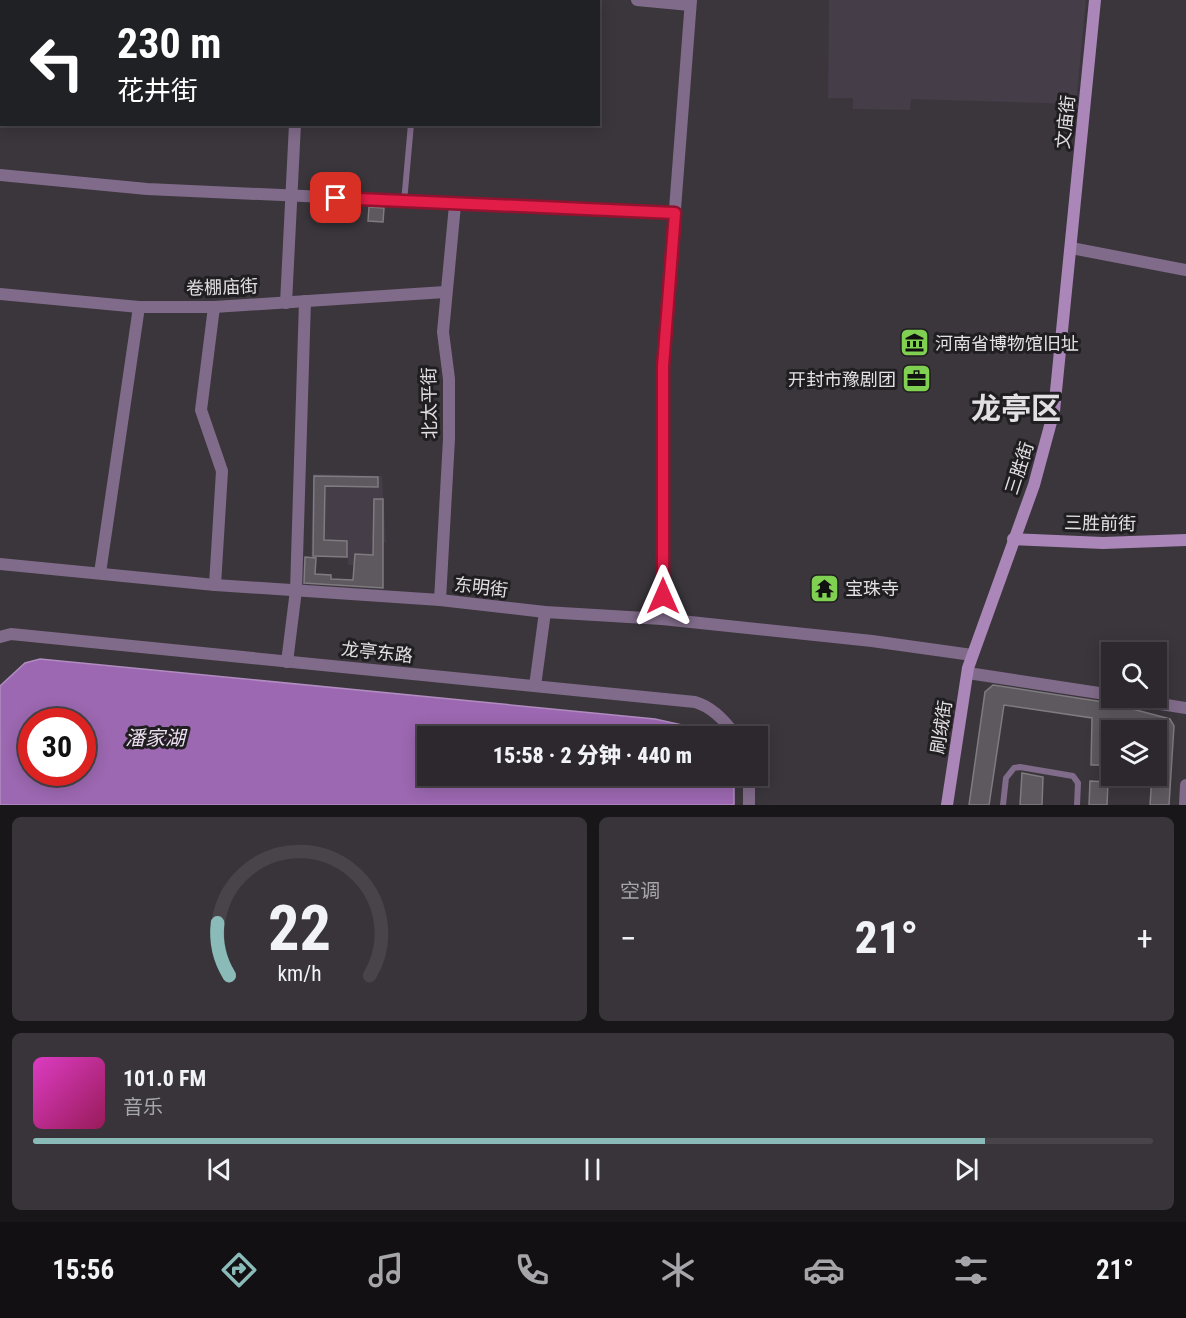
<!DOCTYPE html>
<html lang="zh">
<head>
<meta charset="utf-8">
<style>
  body { margin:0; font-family:"Roboto Condensed","Noto Sans SC",sans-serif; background:#383439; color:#f1f3f6; height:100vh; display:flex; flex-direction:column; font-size:22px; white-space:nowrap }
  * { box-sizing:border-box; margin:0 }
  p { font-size:20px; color:#a6a6aa }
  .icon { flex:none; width:33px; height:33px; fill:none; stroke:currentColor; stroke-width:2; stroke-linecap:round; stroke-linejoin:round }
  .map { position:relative; height:805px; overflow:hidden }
  .drawer { display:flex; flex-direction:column; gap:12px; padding:12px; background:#181619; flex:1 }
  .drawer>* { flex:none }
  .hud { position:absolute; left:0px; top:0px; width:600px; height:126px; box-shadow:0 3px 15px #0003,0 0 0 2px #484449; background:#202124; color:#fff; overflow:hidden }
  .buttons { position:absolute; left:1101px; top:642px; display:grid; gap:12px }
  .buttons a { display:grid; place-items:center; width:66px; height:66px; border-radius:0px; background:#2c282d; box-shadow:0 3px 15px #0003,0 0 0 2px #484449; font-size:30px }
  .speed { position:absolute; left:18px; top:708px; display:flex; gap:12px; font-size:30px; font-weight:700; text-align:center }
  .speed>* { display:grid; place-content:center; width:78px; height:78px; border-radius:50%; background:#2c282d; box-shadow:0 3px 15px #0003,0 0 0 2px #484449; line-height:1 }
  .speed .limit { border:9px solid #d22; background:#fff; color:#111 }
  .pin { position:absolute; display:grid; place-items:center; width:51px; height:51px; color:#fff; margin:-26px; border-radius:12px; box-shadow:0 3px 9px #0006 }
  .me { position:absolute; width:66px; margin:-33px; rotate:0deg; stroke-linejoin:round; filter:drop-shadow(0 0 4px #0008) }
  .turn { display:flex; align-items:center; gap:21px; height:126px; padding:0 18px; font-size:27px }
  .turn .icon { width:78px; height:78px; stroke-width:2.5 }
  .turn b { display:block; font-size:42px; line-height:51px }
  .big { font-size:45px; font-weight:800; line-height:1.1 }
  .drawer .tile { flex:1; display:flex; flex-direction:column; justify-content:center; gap:9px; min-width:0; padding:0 21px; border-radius:9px; background:#383439 }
  .drawer .dial { align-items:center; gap:0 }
  .dial svg { height:156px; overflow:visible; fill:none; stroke:#484449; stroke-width:7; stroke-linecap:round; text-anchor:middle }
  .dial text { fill:#f1f3f6; stroke:none }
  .song { display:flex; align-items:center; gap:18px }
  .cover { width:72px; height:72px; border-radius:9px; background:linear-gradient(135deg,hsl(310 70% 55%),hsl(330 70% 35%)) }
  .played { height:6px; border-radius:3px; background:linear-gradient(90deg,#8bbbb9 85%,#484449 85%) }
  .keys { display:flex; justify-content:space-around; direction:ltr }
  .heat { display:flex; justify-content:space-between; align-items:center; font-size:33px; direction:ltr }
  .drawer .tiles { flex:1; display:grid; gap:12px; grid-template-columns:1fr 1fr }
  .tile:last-child { grid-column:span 2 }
  .trip { position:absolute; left:417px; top:726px; width:351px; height:60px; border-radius:0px; background:#2c282d; box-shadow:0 3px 15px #0003,0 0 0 2px #484449; font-weight:800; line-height:60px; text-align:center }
  .tab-bar { display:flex; height:96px; justify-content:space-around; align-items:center; background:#121012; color:#a6a6aa }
  .tab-bar .icon { width:42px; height:42px }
  .tab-bar .active { color:#8bbbb9 }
  .tab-bar b { font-size:27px; color:#f1f3f6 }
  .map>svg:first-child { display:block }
</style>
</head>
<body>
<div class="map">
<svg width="1186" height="805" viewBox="0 0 1186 805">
  <rect width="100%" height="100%" fill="#3a363c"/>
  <g fill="#453d48">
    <polygon points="829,0 1086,0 1076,104 911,99 910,110 853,109 853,98 828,98"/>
    <polygon points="313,474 382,476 386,542 372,542 372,565 348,565 348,558 311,556"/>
  </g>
  <path fill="#9c68b1" stroke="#b18cc0" stroke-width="1.5" fill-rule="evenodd" d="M40,659L655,719L682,725L709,736H428V776H734V805H0V686L25,663ZM32,722H82V772H32Z"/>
  <g fill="#5d595f" stroke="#7f7b81" stroke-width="1.5">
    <polygon points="369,207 384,208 383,222 368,221"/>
    <polygon points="314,476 378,477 378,487 325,486 324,540 347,541 347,557 313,556"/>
    <polygon points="374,499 383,499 383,588 304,583 305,557 316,558 315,574 331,575 331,579 353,580 355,554 373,555"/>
    <polygon points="993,685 1110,703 1170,719 1174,726 1169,805 1150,805 1152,776 1156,776 1156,730 1107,719 1109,762 1103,762 1103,765 1091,765 1092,718 1004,705 989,805 969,805 985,692"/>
    <polygon points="1022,773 1043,777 1042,805 1020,805"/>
    <polygon points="1090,781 1108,782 1107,805 1089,805"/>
  </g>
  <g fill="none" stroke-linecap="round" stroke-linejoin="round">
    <g stroke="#816b8a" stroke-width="6">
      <polyline points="404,202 411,124"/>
      <polyline points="1003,805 1006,778 1014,768 1020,767 1073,776 1078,783 1077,805"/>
    </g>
    <g stroke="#816b8a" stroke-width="12">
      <polyline points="637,0 690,5"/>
      <polyline points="75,2 75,0"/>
      <polyline points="306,2 306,0"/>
      <polyline points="0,48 2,49"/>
      <polyline points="0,175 147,189 675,213"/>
      <polyline points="1071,248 1186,270"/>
      <polyline points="0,294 139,307 214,307 445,292"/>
      <polyline points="286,303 295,124"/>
      <polyline points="214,307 201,410 222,471 215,585"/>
      <polyline points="0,564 215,585 440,600 545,612 662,619 872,641 972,655"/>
      <polyline points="100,573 139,307"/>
      <polyline points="440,600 449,439 449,379 443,332 455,205"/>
      <polyline points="662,619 663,366 691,0"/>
      <path d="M0,637L11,634L695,702C713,707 726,722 736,736"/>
      <polyline points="287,662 296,590 305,301"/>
      <polyline points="968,673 1112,695"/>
      <polyline points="535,686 545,612"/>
      <polyline points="1123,698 1186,708"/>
      <polyline points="749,805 749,776"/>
      <polyline points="1185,805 1186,785"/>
    </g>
    <g stroke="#aa86b9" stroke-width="12">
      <polyline points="1013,539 1103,543 1186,540"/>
      <polyline points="947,805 968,668 1034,485 1054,411 1095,0"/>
    </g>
  </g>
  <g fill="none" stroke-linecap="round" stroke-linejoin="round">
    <defs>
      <polyline id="route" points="336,198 675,213 663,366 663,596"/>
    </defs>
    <use href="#route" stroke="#92132f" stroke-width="15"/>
    <use href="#route" stroke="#e11d48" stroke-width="10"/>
  </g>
  <defs>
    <symbol id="museum-square" viewBox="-11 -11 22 22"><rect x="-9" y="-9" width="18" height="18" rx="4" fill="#80d051" stroke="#201e21"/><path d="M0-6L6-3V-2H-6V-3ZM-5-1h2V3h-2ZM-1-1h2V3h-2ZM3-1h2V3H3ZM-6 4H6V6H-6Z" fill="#111"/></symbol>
    <symbol id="office-square" viewBox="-11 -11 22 22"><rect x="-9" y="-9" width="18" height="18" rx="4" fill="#80d051" stroke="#201e21"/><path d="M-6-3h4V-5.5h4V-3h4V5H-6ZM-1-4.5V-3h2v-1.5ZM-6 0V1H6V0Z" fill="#111"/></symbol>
    <symbol id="temple-square" viewBox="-11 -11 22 22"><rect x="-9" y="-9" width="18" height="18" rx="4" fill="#80d051" stroke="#201e21"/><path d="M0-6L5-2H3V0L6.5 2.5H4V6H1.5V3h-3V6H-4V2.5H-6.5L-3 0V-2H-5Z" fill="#111"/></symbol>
  </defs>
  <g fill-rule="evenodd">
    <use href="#museum-square" x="898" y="326" width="33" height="33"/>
    <use href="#office-square" x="900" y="362" width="33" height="33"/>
    <use href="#temple-square" x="808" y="572" width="33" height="33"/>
  </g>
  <g text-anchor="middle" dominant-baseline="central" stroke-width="6" stroke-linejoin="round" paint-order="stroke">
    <g font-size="18" fill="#e2e0e3" stroke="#201e21">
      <text transform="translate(1065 122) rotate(-84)">文庙街</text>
      <text transform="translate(222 287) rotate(-2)">卷棚庙街</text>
      <text transform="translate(429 403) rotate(-91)">北太平街</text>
      <text transform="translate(1019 468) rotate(-72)">三胜街</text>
      <text transform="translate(1100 523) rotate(1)">三胜前街</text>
      <text transform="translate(481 587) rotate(7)">东明街</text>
      <text transform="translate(377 652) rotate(6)">龙亭东路</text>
      <text transform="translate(941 727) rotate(-81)">刷绒街</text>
    </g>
    <g font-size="18" fill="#e2e0e3" stroke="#201e21" text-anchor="start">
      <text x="935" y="343">河南省博物馆旧址</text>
      <text x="896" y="379" text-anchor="end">开封市豫剧团</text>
      <text x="845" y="588">宝珠寺</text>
    </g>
    <g font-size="20" font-style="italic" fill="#ecdff2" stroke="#201e21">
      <text x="155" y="738">潘家湖</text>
    </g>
    <g font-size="30" font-weight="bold" fill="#e2e0e3" stroke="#201e21">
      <text x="1016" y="408">龙亭区</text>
    </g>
  </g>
</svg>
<div class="buttons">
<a><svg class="icon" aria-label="search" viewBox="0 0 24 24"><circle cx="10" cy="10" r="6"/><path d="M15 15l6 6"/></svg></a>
<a><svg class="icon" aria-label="layers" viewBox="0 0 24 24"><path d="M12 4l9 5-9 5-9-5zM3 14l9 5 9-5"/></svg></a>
</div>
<div class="speed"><div class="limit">30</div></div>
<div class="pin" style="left:336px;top:198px;background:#d93025"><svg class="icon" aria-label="arrive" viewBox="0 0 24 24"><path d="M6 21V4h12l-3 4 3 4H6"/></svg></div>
<svg class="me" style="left:663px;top:596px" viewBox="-20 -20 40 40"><path d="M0-17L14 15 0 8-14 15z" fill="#e11d48" stroke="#fff" stroke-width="4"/></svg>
<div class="trip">15:58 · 2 分钟 · 440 m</div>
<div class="hud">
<div class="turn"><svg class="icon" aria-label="left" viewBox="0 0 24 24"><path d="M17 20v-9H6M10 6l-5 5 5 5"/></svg><div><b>230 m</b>花井街</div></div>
</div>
</div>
<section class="drawer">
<div class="tiles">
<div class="tile dial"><svg viewBox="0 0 100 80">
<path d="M14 69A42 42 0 1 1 86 69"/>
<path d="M14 69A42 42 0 0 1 8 42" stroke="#8bbbb9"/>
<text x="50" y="56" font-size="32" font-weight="700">22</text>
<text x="50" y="72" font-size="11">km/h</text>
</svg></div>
<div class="tile"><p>空调</p>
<div class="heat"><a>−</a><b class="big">21°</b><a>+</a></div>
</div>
<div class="tile">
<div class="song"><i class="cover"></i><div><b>101.0 FM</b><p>音乐</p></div></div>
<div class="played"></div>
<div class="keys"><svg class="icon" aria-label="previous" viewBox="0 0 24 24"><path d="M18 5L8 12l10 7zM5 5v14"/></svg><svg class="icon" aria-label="pause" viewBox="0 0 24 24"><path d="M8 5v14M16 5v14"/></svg><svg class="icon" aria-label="next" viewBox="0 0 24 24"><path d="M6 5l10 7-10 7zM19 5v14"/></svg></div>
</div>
</div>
</section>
<nav class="tab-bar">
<b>15:56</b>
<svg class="icon active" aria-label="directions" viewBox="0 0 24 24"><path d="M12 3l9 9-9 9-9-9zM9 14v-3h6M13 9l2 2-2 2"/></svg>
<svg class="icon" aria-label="music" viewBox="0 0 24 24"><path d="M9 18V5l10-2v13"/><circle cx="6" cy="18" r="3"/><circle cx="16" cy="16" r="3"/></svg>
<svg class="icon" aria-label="phone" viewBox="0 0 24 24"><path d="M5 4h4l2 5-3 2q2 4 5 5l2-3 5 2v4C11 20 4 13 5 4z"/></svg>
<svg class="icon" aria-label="climate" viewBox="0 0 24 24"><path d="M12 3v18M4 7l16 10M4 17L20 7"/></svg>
<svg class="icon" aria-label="car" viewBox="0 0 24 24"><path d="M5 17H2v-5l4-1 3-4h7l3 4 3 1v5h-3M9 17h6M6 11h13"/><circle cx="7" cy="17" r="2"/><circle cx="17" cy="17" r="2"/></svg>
<svg class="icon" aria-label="filters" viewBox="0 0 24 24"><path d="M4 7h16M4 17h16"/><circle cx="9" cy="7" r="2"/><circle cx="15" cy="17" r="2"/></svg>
<b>21°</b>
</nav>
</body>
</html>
